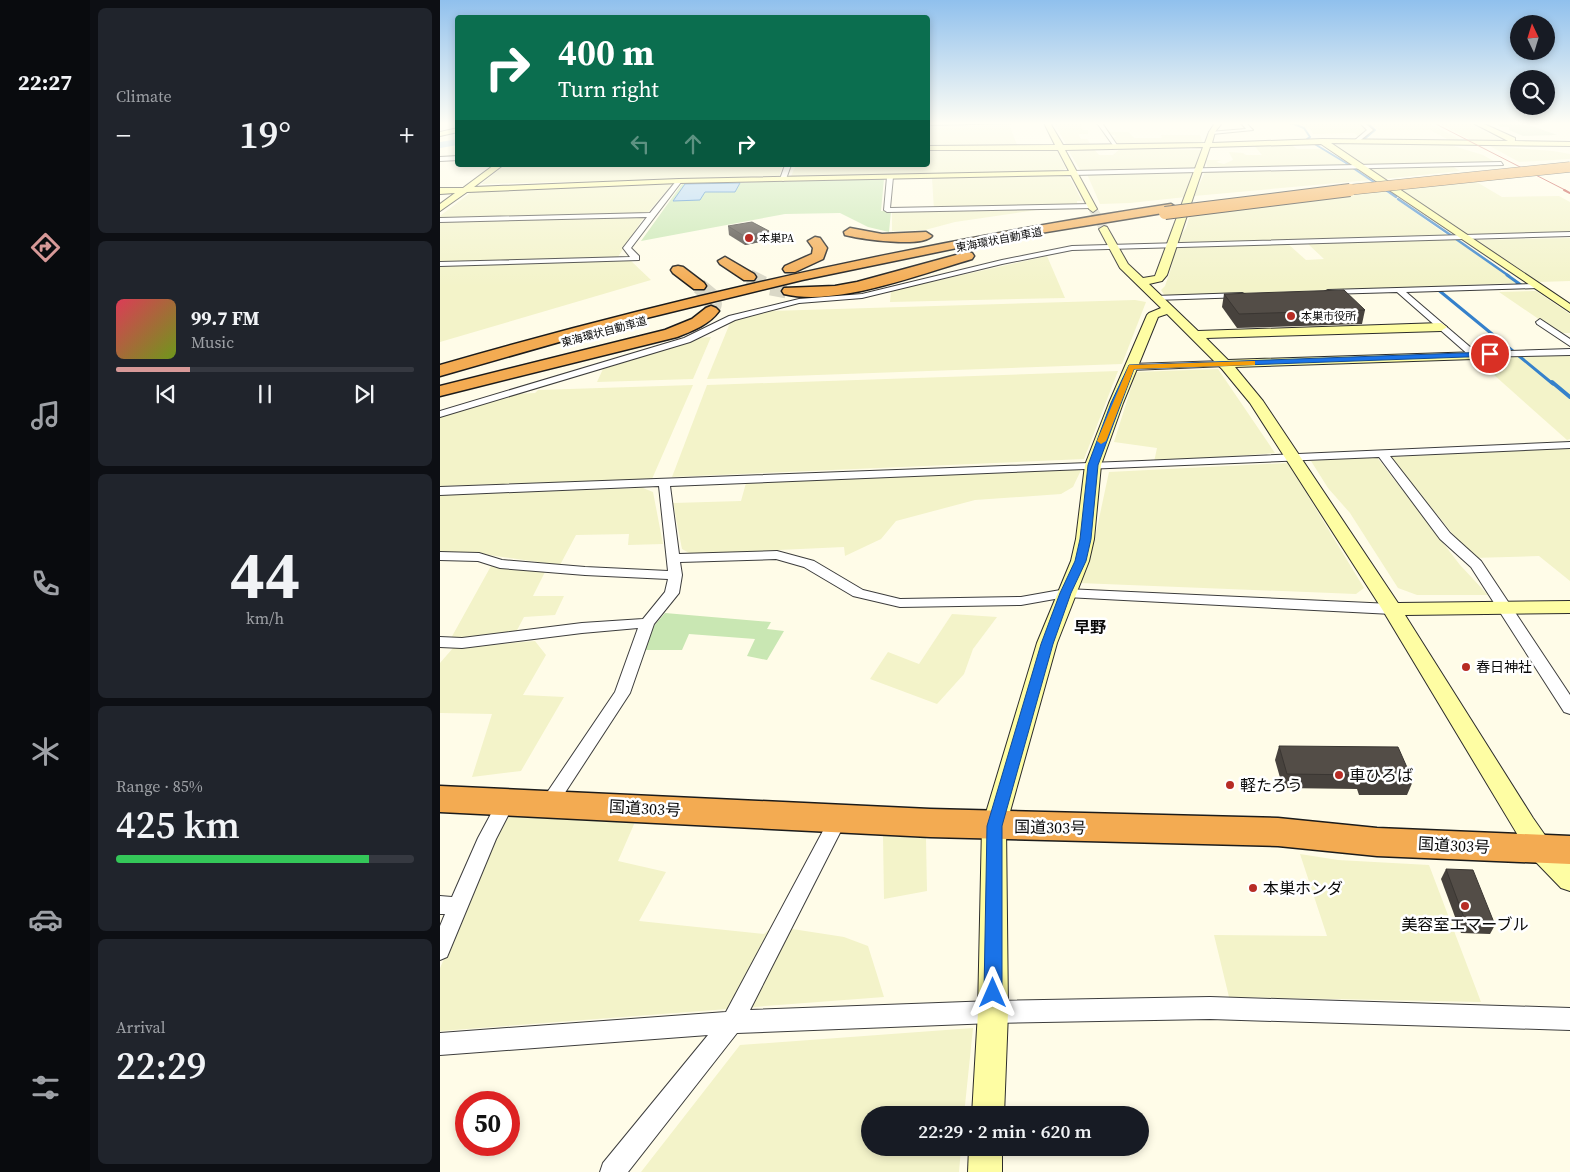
<!DOCTYPE html>
<html lang="en">
<head>
<meta charset="utf-8">
<style>
  body { margin:0; font-family:"Source Serif 4","Noto Sans JP",serif; background:#20242c; color:#f1f3f6; height:100vh; display:flex; flex-direction:column; font-size:19px; white-space:nowrap }
  * { box-sizing:border-box; margin:0 }
  p { font-size:16px; color:#9ea1a6 }
  .icon { flex:none; width:28px; height:28px; fill:none; stroke:currentColor; stroke-width:2; stroke-linecap:round; stroke-linejoin:round }
  .map { position:relative; flex:1; overflow:hidden }
  .drawer { display:flex; flex-direction:column; gap:8px; padding:8px; background:#0d0f14; width:350px }
  .drawer>* { flex:none }
  .guide { position:absolute; left:15px; top:15px; width:475px; height:152px; border-radius:5px; box-shadow:0 2px 8px #0003; background:#0b6e4f; color:#fff; overflow:hidden }
  .needle { width:32px; rotate:356deg }
  .controls { position:absolute; left:1070px; top:15px; display:grid; gap:10px }
  .controls a { display:grid; place-items:center; width:45px; height:45px; border-radius:50%; background:#171b24; box-shadow:0 2px 8px #0003; font-size:25px }
  .speed { position:absolute; left:15px; top:1091px; display:flex; gap:10px; font-size:25px; font-weight:700; text-align:center }
  .speed>* { display:grid; place-content:center; width:65px; height:65px; border-radius:50%; background:#171b24; box-shadow:0 2px 8px #0003; line-height:1 }
  .speed .limit { border:8px solid #d22; background:#fff; color:#111 }
  .pin { position:absolute; display:grid; place-items:center; width:42px; height:42px; color:#fff; margin:-21px; border:2px solid #fff; border-radius:50%; box-shadow:0 1px 5px #0007 }
  .me { position:absolute; width:55px; margin:-28px; rotate:0deg; stroke-linejoin:round; filter:drop-shadow(0 0 4px #0008) }
  .turn { display:flex; align-items:center; gap:18px; height:105px; padding:0 20px; font-size:22px }
  .turn .icon { width:65px; height:65px; stroke-width:2.5 }
  .turn b { display:block; font-size:35px; line-height:42px }
  .lanes { display:flex; align-items:center; height:48px; padding:0 20px; background:#0003; justify-content:center; gap:25px; direction:ltr }
  .lanes .off { opacity:.35 }
  .big { font-size:38px; font-weight:600; line-height:1.1 }
  .drawer .tile { flex:1; display:flex; flex-direction:column; justify-content:center; gap:8px; min-width:0; padding:0 18px; border-radius:8px; background:#20242c }
  .drawer .dial { align-items:center; gap:0 }
  .dial b { font-size:65px; line-height:1 }
  .song { display:flex; align-items:center; gap:15px }
  .cover { width:60px; height:60px; border-radius:8px; background:linear-gradient(135deg,hsl(350 70% 55%),hsl(80 70% 35%)) }
  .played { height:5px; border-radius:2px; background:linear-gradient(90deg,#d79998 25%,#363941 25%) }
  .keys { display:flex; justify-content:space-around; direction:ltr }
  .heat { display:flex; justify-content:space-between; align-items:center; font-size:28px; direction:ltr }
  .charge { height:8px; border-radius:4px; background:linear-gradient(90deg,#34c759 85%,#363941 0) }
  .trip { position:absolute; left:421px; top:1106px; width:288px; height:50px; border-radius:25px; background:#171b24; box-shadow:0 2px 8px #0003; font-weight:600; line-height:50px; text-align:center }
  main { display:flex; flex:1; min-height:0 }
  .tab-bar { display:flex; flex-direction:column; width:90px; justify-content:space-around; align-items:center; background:#090b0e; color:#9ea1a6 }
  .tab-bar .icon { width:35px; height:35px }
  .tab-bar .on { color:#d79998 }
  .tab-bar b { font-size:22px; color:#f1f3f6 }
  .map>svg:first-child { display:block }
</style>
</head>
<body>
<main>
<nav class="tab-bar">
<b>22:27</b>
<svg class="icon on" aria-label="directions" viewBox="0 0 24 24"><path d="M12 3l9 9-9 9-9-9zM9 14v-3h6M13 9l2 2-2 2"/></svg>
<svg class="icon" aria-label="music" viewBox="0 0 24 24"><path d="M9 18V5l10-2v13"/><circle cx="6" cy="18" r="3"/><circle cx="16" cy="16" r="3"/></svg>
<svg class="icon" aria-label="phone" viewBox="0 0 24 24"><path d="M5 4h4l2 5-3 2q2 4 5 5l2-3 5 2v4C11 20 4 13 5 4z"/></svg>
<svg class="icon" aria-label="climate" viewBox="0 0 24 24"><path d="M12 3v18M4 7l16 10M4 17L20 7"/></svg>
<svg class="icon" aria-label="car" viewBox="0 0 24 24"><path d="M5 17H2v-5l4-1 3-4h7l3 4 3 1v5h-3M9 17h6M6 11h13"/><circle cx="7" cy="17" r="2"/><circle cx="17" cy="17" r="2"/></svg>
<svg class="icon" aria-label="filters" viewBox="0 0 24 24"><path d="M4 7h16M4 17h16"/><circle cx="9" cy="7" r="2"/><circle cx="15" cy="17" r="2"/></svg>
</nav>
<section class="drawer">
<div class="tile"><p>Climate</p>
<div class="heat"><a>−</a><b class="big">19°</b><a>+</a></div>
</div>
<div class="tile">
<div class="song"><i class="cover"></i><div><b>99.7 FM</b><p>Music</p></div></div>
<div class="played"></div>
<div class="keys"><svg class="icon" aria-label="previous" viewBox="0 0 24 24"><path d="M18 5L8 12l10 7zM5 5v14"/></svg><svg class="icon" aria-label="pause" viewBox="0 0 24 24"><path d="M8 5v14M16 5v14"/></svg><svg class="icon" aria-label="next" viewBox="0 0 24 24"><path d="M6 5l10 7-10 7zM19 5v14"/></svg></div>
</div>
<div class="tile dial"><b>44</b><p>km/h</p></div>
<div class="tile"><p>Range · 85%</p><b class="big">425 km</b><div class="charge"></div></div>
<div class="tile"><p>Arrival</p><b class="big">22:29</b></div>
</section>
<div class="map">
<svg width="1130" height="1172" viewBox="0 0 1130 1172">
  <rect width="100%" height="100%" fill="#fffce8"/>
  <g fill="#f3f3c9">
    <polygon points="614,123 641,124 643,130 648,130 648,134 638,134 641,139 647,139 651,145 626,144"/>
    <polygon points="856,123 920,123 928,129 919,137 914,133 873,134 870,129"/>
    <polygon points="929,123 989,123 1023,141 1009,140 990,130 938,130"/>
    <polygon points="999,123 1031,123 1063,141 1032,141"/>
    <polygon points="569,124 577,145 488,147 488,125"/>
    <polygon points="668,132 688,132 694,138 722,138 721,135 760,135 763,143 679,145 672,138 676,137 674,135 670,135"/>
    <polygon points="849,143 857,149 884,149 906,165 767,167 766,160 781,160 776,162 784,164 793,160 789,152 803,153 806,155 822,155 813,144"/>
    <polygon points="901,143 1007,144 1043,155 1057,163 926,165 894,145"/>
    <polygon points="1050,146 1113,151 1130,154 1130,159 1079,162"/>
    <polygon points="608,148 617,151 626,169 618,171 351,176 356,165 488,165 488,150"/>
    <polygon points="653,148 659,155 673,155 681,148 762,150 754,169 641,171 628,150"/>
    <polygon points="65,165 323,165 326,167 342,167 339,177 41,184"/>
    <polygon points="1012,166 1020,171 944,179 929,168"/>
    <polygon points="912,168 930,180 754,196 765,172"/>
    <polygon points="752,172 746,197 690,203 660,204 647,174"/>
    <polygon points="622,176 630,178 642,201 637,201 637,204 515,222 485,230 452,231 452,211 494,210 492,178"/>
    <polygon points="1035,181 1062,197 1119,196 1130,202 1130,234 1029,236 959,189"/>
    <polygon points="232,184 204,217 178,257 190,260 211,280 0,342 0,216 30,193 38,191"/>
    <polygon points="945,191 1008,236 735,244 746,228 750,215 841,202"/>
    <polygon points="1130,238 1130,281 1099,282 1037,240"/>
    <polygon points="1015,239 1078,283 725,296 721,290 725,286 730,272 736,247 848,244 866,260 884,259 867,243"/>
    <polygon points="607,256 625,298 450,302 451,291"/>
    <polygon points="1096,291 1130,314 1130,333 1119,333 1059,292"/>
    <polygon points="695,300 706,302 682,364 267,379 290,323 295,320 330,311"/>
    <polygon points="271,337 253,379 157,382 163,369 248,342 256,338"/>
    <polygon points="1130,355 1130,439 1127,440 1035,358"/>
    <polygon points="778,369 835,453 714,462 717,448 674,442 696,372"/>
    <polygon points="678,371 644,459 232,477 267,385"/>
    <polygon points="253,385 212,479 0,486 0,417 75,394 95,393 98,390"/>
    <polygon points="1130,448 1130,581 1099,556 1032,558 951,457"/>
    <polygon points="936,456 1020,565 1048,595 977,595 958,588 910,513 888,488 871,461"/>
    <polygon points="848,463 924,588 916,594 639,583 646,570 654,542 669,472"/>
    <polygon points="642,468 633,487 621,494 535,500 456,521 441,539 405,556 404,547 251,554 242,549 233,503 301,501 306,483"/>
    <polygon points="203,488 213,492 223,544 188,545 189,534 136,535 120,565 41,554 0,552 0,495"/>
    <polygon points="51,566 106,570 93,596 124,596 115,615 84,617 75,634 10,640"/>
    <polygon points="512,614 557,617 533,649 524,674 497,704 430,679 448,652 479,664"/>
    <polygon points="95,641 106,655 83,695 124,697 81,771 32,777 52,714 0,713 0,663 13,648"/>
    <polygon points="69,810 198,815 178,861 226,872 199,921 324,934 333,926 404,937 428,946 444,997 0,1031 0,968"/>
    <polygon points="443,836 486,838 487,891 444,899"/>
    <polygon points="860,854 898,860 989,865 1041,1002 789,997 774,935 887,936"/>
    <polygon points="533,1028 524,1115 430,1115 430,1148 521,1148 519,1172 201,1172 300,1045"/>
  </g>
  <g fill="#c9e7b3">
    <polygon points="444,179 441,211 451,211 449,232 428,227 400,213 345,214 201,241 242,184"/>
    <polygon points="225,613 331,622 327,629 344,631 327,660 307,656 315,639 249,634 242,650 203,650 213,627"/>
  </g>
  <polygon fill="#cfdebb" points="1056,124 1089,125 1117,135 1083,136 1069,130 1069,127 1062,127"/>
  <polygon fill="#add3f5" stroke="#3581cb" points="300,183 295,192 265,192 260,200 233,201 245,184"/>
  <g fill="none" stroke-linecap="round" stroke-linejoin="round">
    <g stroke="#3581cb" stroke-width="2">
      <polyline points="851,123 864,128 870,137 867,139 873,141"/>
      <polyline points="923,140 935,130 927,123"/>
      <polyline points="873,143 911,166"/>
      <polyline points="913,168 947,191"/>
    </g>
    <g stroke="#3581cb" stroke-width="2.5">
      <polyline points="946,190 956,197"/>
      <polyline points="958,199 1012,236"/>
      <polyline points="1016,239 1069,276"/>
    </g>
    <g stroke="#3581cb" stroke-width="3">
      <polyline points="1067,275 1081,285 1076,285"/>
      <polyline points="996,288 1074,352"/>
      <polyline points="1079,356 1113,384"/>
    </g>
    <polyline stroke="#3581cb" stroke-width="4" points="1112,382 1130,397"/>
    <polygon fill="#add3f5" fill-rule="evenodd" points="18,139 18,145 0,148 0,142"/>
    <polyline stroke="#dad8c7" stroke-width="9" stroke-dasharray="9 5" stroke-linecap="butt" points="653,209 664,229"/>
    <g stroke="#dad8c7" stroke-width="16" stroke-dasharray="16 8" stroke-linecap="butt">
      <polyline points="309,277 329,287 349,291"/>
      <polyline points="259,286 271,296 274,304 271,311"/>
    </g>
    <defs>
      <g id="street">
        <polygon points="488,123 575,123 488,125"/>
        <polygon points="657,123 662,123 679,148 675,148"/>
        <polygon points="801,123 806,123 813,130 772,134 769,132 806,129"/>
        <polygon points="920,123 925,123 933,130 917,143 915,140 927,130"/>
        <polygon points="18,156 18,160 0,161 0,157"/>
        <polygon points="1061,162 1063,165 633,175 630,173 633,171"/>
        <polygon points="345,165 351,165 346,179 343,181 340,179"/>
        <polygon points="450,175 453,177 450,208 652,204 655,206 652,208 447,212 444,210 447,177"/>
        <polygon points="237,180 242,181 191,248 199,256 199,260 0,266 0,262 190,257 183,248 207,217 0,222 0,218 210,213"/>
        <polygon points="1130,232 1130,236 632,250 562,264 422,298 359,303 295,320 250,342 0,417 0,411 244,338 289,316 359,299 422,294 562,260 632,246"/>
        <polygon points="1095,284 1099,286 1098,288 966,292 1036,352 1130,349 1130,355 1031,357 957,292 888,294 884,292 888,290"/>
        <polygon points="802,293 806,295 805,297 715,300 711,298 715,296"/>
        <polygon points="1100,319 1130,339 1130,346 1097,324 1096,322"/>
        <polygon points="784,361 787,362 787,366 691,370 686,367 691,364"/>
        <polygon points="1130,442 1130,448 950,456 1010,533 1041,561 1130,695 1130,714 1124,712 1031,567 1000,539 939,457 230,486 239,554 337,551 374,561 423,590 460,599 581,597 626,589 952,604 957,606 959,609 957,612 952,614 626,597 581,605 460,607 413,596 364,567 336,559 240,562 242,575 239,593 214,624 190,693 115,808 109,810 103,808 100,803 175,692 198,628 142,633 22,648 0,647 0,637 22,638 142,623 203,619 225,592 228,579 145,575 60,568 38,561 0,560 0,552 39,553 62,560 145,567 228,571 219,486 0,495 0,487 702,461"/>
        <polygon points="66,795 72,797 75,802 56,839 7,957 0,960 0,926 5,914 0,914 0,896 12,897 38,838 60,797"/>
        <polygon points="398,812 404,814 407,819 310,1010 553,1001 770,997 1130,1008 1130,1030 770,1019 553,1023 297,1033 188,1172 160,1172 163,1163 268,1035 0,1055 0,1033 286,1012 392,814"/>
      </g>
      <g id="secondary">
        <polygon points="604,123 610,123 623,145 765,143 769,132 775,123 782,123 775,132 772,143 882,139 1068,141 1033,123 1042,123 1075,138 1075,141 1130,142 1130,146 891,143 1130,304 1130,312 881,144 770,147 727,275 722,281 709,284 758,331 1001,323 1007,327 1001,331 766,338 788,360 1039,352 1040,355 1034,359 795,367 823,401 958,603 1130,601 1130,613 965,615 1093,818 1109,841 1130,863 1130,891 1121,888 1091,857 942,609 810,403 782,369 727,314 718,317 683,403 661,465 654,539 649,561 617,643 566,826 568,1012 564,1115 532,1115 538,1012 542,826 597,643 631,561 636,539 645,465 669,403 707,315 709,313 721,308 680,268 659,229 664,226 667,227 688,264 703,278 715,276 763,147 625,150 657,209 653,212 649,209 631,175 239,183 27,192 0,211 0,204 15,193 0,194 0,188 23,188 54,165 63,165 34,187 239,179 629,171 618,150 488,150 488,146 615,145"/>
        <polygon points="18,128 18,132 0,136 0,132"/>
        <polygon points="529,1148 562,1148 562,1172 528,1172"/>
      </g>
      <g id="highway">
        <path d="M731,204L737,208L735,211L546,242L362,280L186,323L0,376V365C243,295 481,242 731,204Z"/>
        <path d="M410,228L442,234L486,232L492,236C482,248 421,239 405,235L404,232Z"/>
        <polygon points="375,237 380,238 387,248 383,259 355,272 345,272 343,269 345,266 372,254 373,248 368,241"/>
        <path d="M527,252L532,253L534,256L532,259C480,274 397,307 344,294L342,291L344,288L395,286L417,282Z"/>
        <polygon points="285,257 314,274 316,277 314,280 304,280 280,264 278,261"/>
        <polygon points="238,266 243,267 264,283 266,286 264,289 254,289 233,273 231,270 233,267"/>
        <path d="M271,306L276,308L279,311C269,325 252,331 237,337L0,396V386L225,330L252,319L266,308Z"/>
        <polygon points="0,786 490,809 838,818 937,828 1130,836 1130,864 937,856 838,846 490,837 0,812"/>
      </g>
    </defs>
    <use href="#street" stroke="#3d3d3d" stroke-width="2"/>
    <use href="#secondary" stroke="#2c2c2c" stroke-width="2"/>
    <use href="#highway" stroke="#1b1b1b" stroke-width="3"/>
    <use href="#street" fill="#fff" fill-rule="evenodd"/>
    <use href="#secondary" fill="#fefda3" fill-rule="evenodd"/>
    <use href="#highway" fill="#f3ab52" fill-rule="evenodd"/>
    <polyline stroke="#b72c25" stroke-width="1" points="994,123 1127,191"/>
    <polyline stroke="#b72c25" stroke-width="2" points="1124,190 1130,193"/>
    <defs>
      <polyline id="highway-bridge-far1" points="898,191 1130,167"/>
      <polyline id="highway-bridge" points="725,213 910,190"/>
    </defs>
    <use href="#highway-bridge-far1" stroke="#1b1b1b" stroke-width="11" stroke-linecap="butt"/>
    <use href="#highway-bridge" stroke="#1b1b1b" stroke-width="14" stroke-linecap="butt"/>
    <use href="#highway-bridge-far1" stroke="#f3ab52" stroke-width="10"/>
    <use href="#highway-bridge" stroke="#f3ab52" stroke-width="12"/>
  </g>
  <g fill="#47423d">
    <polygon points="288,226 329,231 330,240 305,245 289,235"/>
    <polygon points="784,294 925,310 922,324 797,328 782,307"/>
    <polygon points="839,746 973,781 967,795 919,795 917,789 843,788 835,760"/>
    <polygon points="1006,869 1055,925 1050,934 1021,933 1001,879"/>
  </g>
  <polygon fill="#3a3632" points="329,231 330,240 305,245 304,236"/>
  <g fill="#534d47" stroke="#3a3632">
    <polygon points="312,222 329,231 304,236 288,226"/>
    <polygon points="904,290 925,310 799,314 784,294"/>
    <polygon points="839,746 958,747 973,781 924,781 922,775 847,774"/>
    <polygon points="1006,869 1033,870 1055,925 1026,923"/>
  </g>
  <linearGradient id="sky" x2="0" y2="1"><stop stop-color="#90c0ed"/><stop offset="0.43" stop-color="#fffef5"/><stop offset="1" stop-color="#fffef5" stop-opacity="0"/></linearGradient>
  <rect width="1130" height="287" fill="url(#sky)"/>
  <polygon fill="#1a73e8" stroke="#114b97" points="1050,352 1054,354 1053,356 694,369 658,465 651,539 646,561 631,593 613,644 562,826 562,993 559,999 553,1002 547,999 544,993 547,826 601,644 620,593 635,561 640,539 648,465 671,403 689,365"/>
  <polygon fill="#f59e0b" points="812,361 815,361 815,365 694,369 666,441 661,444 657,441 689,365"/>
  <g fill="#b72c25" stroke="#fff" stroke-width="2">
    <circle cx="309" cy="238" r="5"/>
    <circle cx="851" cy="316" r="5"/>
    <circle cx="1026" cy="667" r="5"/>
    <circle cx="899" cy="775" r="5"/>
    <circle cx="790" cy="785" r="5"/>
    <circle cx="813" cy="888" r="5"/>
    <circle cx="1025" cy="906" r="5"/>
  </g>
  <g text-anchor="middle" dominant-baseline="central" stroke-width="5" stroke-linejoin="round" paint-order="stroke">
    <g font-size="11" fill="#0a0a0a" stroke="#fff" text-anchor="start">
      <text x="319" y="238">本巣PA</text>
      <text x="861" y="316">本巣市役所</text>
    </g>
    <g font-size="11" fill="#0a0a0a" stroke="#fff">
      <text transform="translate(559 240) rotate(-11)">東海環状自動車道</text>
      <text transform="translate(164 332) rotate(-15)">東海環状自動車道</text>
    </g>
    <g font-size="14" fill="#0a0a0a" stroke="#fff" text-anchor="start">
      <text x="1036" y="667">春日神社</text>
    </g>
    <g font-size="16" font-weight="bold" fill="#0a0a0a" stroke="#fff">
      <text x="650" y="627">早野</text>
    </g>
    <g font-size="16" fill="#0a0a0a" stroke="#fff" text-anchor="start">
      <text x="909" y="775">車ひろば</text>
      <text x="800" y="785">軽たろう</text>
      <text x="823" y="888">本巣ホンダ</text>
      <text x="1025" y="924" text-anchor="middle">美容室エマーブル</text>
    </g>
    <g font-size="16" fill="#0a0a0a" stroke="#fff">
      <text transform="translate(205 808) rotate(3)">国道303号</text>
      <text transform="translate(610 827) rotate(1)">国道303号</text>
      <text transform="translate(1014 845) rotate(3)">国道303号</text>
    </g>
  </g>
</svg>
<div class="controls">
<a><svg class="needle" viewBox="-14 -14 28 28"><path d="M0-13l5 13h-10z" fill="#e53935"/><path d="M0 13l5-13h-10z" fill="#9ea1a6"/></svg></a>
<a><svg class="icon" aria-label="search" viewBox="0 0 24 24"><circle cx="10" cy="10" r="6"/><path d="M15 15l6 6"/></svg></a>
</div>
<div class="speed"><div class="limit">50</div></div>
<div class="pin" style="left:1050px;top:354px;background:#d93025"><svg class="icon" aria-label="arrive" viewBox="0 0 24 24"><path d="M6 21V4h12l-3 4 3 4H6"/></svg></div>
<svg class="me" style="left:553px;top:993px" viewBox="-20 -20 40 40"><path d="M0-17L14 15 0 8-14 15z" fill="#1a73e8" stroke="#fff" stroke-width="4"/></svg>
<div class="trip">22:29 · 2 min · 620 m</div>
<div class="guide">
<div class="turn"><svg class="icon" aria-label="right" viewBox="0 0 24 24"><path d="M7 20v-9h11M14 6l5 5-5 5"/></svg><div><b>400 m</b>Turn right</div></div>
<div class="lanes"><svg class="icon off" aria-label="left" viewBox="0 0 24 24"><path d="M17 20v-9H6M10 6l-5 5 5 5"/></svg><svg class="icon off" aria-label="ahead" viewBox="0 0 24 24"><path d="M12 20V5M6 11l6-6 6 6"/></svg><svg class="icon" aria-label="right" viewBox="0 0 24 24"><path d="M7 20v-9h11M14 6l5 5-5 5"/></svg></div>
</div>
</div>
</main>
</body>
</html>
